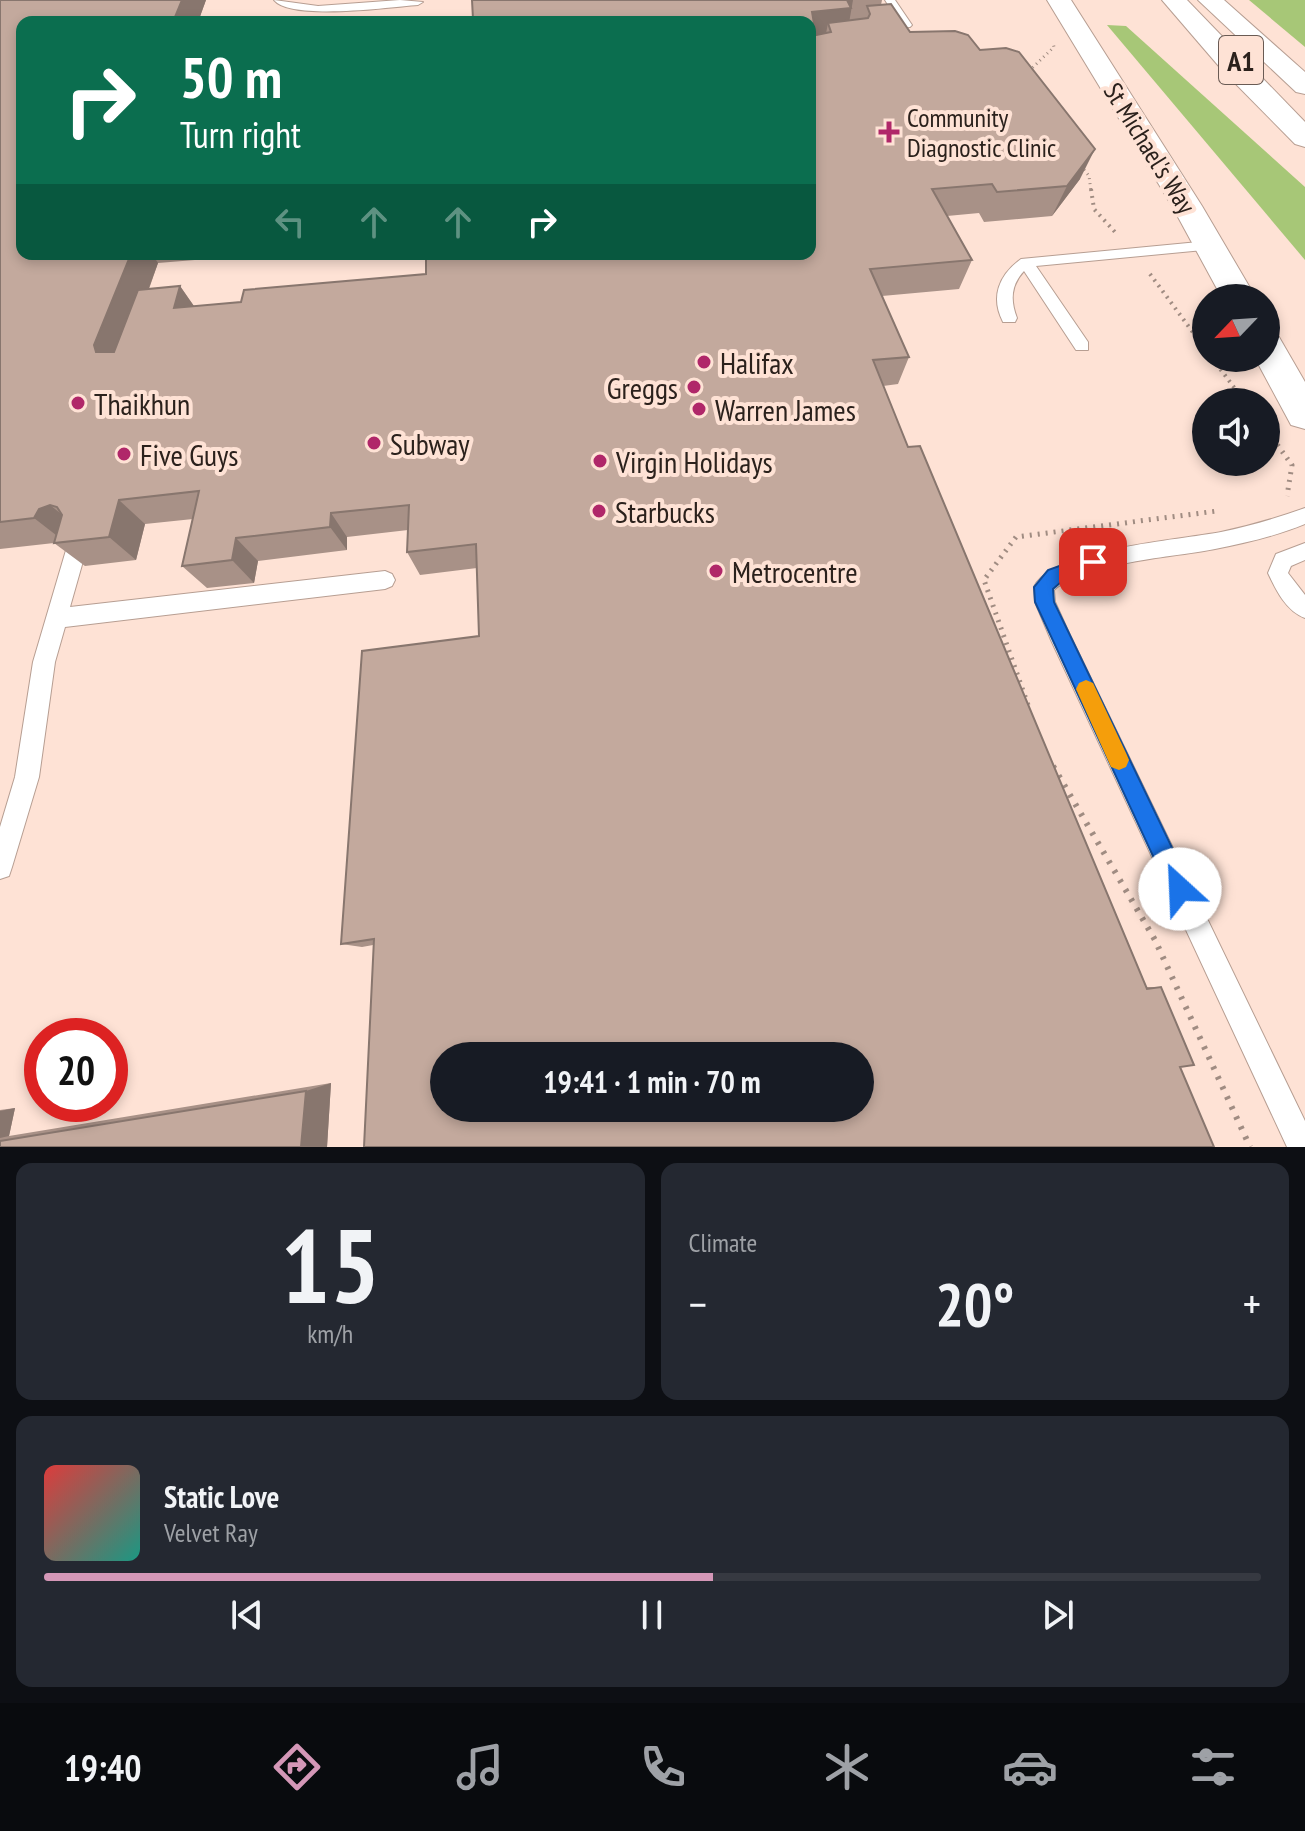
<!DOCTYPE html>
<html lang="en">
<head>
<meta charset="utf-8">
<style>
  body { margin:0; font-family:"PT Sans Narrow",sans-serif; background:#242831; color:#f1f3f6; height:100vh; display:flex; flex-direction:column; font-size:30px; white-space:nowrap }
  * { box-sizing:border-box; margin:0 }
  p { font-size:26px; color:#9ea1a6 }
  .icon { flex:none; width:44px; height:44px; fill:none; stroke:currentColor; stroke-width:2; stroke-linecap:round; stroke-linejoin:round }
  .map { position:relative; height:1147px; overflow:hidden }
  .details { display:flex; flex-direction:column; gap:16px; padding:16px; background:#0d0f14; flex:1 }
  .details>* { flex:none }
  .top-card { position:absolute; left:16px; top:16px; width:800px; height:244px; border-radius:16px; box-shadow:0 4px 12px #0003; background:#0b6e4f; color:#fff; overflow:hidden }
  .needle { width:52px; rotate:245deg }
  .tools { position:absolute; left:1192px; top:284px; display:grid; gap:16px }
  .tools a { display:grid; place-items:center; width:88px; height:88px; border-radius:50%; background:#171b24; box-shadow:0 4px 12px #0003; font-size:40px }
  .speed { position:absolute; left:24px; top:1018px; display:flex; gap:16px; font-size:40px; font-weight:700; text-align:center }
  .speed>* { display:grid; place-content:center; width:104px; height:104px; border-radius:50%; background:#171b24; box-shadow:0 4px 12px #0003; line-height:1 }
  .speed .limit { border:12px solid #d22; background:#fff; color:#111 }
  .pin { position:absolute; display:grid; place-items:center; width:68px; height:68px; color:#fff; margin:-34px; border-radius:16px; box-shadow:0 4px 12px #0006 }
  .me { position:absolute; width:88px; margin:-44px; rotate:335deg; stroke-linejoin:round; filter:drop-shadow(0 0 6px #0008) }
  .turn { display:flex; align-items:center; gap:28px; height:168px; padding:0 32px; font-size:36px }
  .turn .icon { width:104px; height:104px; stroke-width:2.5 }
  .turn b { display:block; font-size:56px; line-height:68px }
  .lanes { display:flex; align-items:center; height:76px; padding:0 32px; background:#0003; justify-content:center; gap:40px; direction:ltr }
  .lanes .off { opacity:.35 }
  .big { font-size:60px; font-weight:600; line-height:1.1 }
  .details .card { flex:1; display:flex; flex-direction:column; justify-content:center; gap:12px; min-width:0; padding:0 28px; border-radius:16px; background:#242831 }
  .details .dial { align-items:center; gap:0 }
  .dial b { font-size:104px; line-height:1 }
  .song { display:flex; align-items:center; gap:24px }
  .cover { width:96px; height:96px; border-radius:12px; background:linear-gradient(135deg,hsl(0 70% 55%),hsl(170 70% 35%)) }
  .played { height:8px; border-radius:4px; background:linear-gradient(90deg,#d497b7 55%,#363941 55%) }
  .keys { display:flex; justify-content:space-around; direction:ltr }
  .heat { display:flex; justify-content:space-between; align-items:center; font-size:44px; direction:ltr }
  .details .tiles { flex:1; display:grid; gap:16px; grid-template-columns:1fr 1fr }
  .card:last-child { grid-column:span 2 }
  .trip { position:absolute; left:430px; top:1042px; width:444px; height:80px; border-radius:40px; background:#171b24; box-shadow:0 4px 12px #0003; font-weight:600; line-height:80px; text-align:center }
  .tab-bar { display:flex; height:128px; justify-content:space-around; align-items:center; background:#090b0e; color:#9ea1a6 }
  .tab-bar .icon { width:56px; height:56px }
  .tab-bar .on { color:#d497b7 }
  .tab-bar b { font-size:36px; color:#f1f3f6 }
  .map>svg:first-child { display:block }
</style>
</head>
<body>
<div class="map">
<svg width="1305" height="1147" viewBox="0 0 1305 1147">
  <rect width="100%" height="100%" fill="#fee2d5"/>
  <g fill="#a7c777">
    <polygon points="1249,0 1305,0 1305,47"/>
    <polygon points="1107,25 1126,26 1305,187 1305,260"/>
  </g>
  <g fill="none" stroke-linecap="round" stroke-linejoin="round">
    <defs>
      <g id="service">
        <path d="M274,0L318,6L400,0L423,2L418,5C390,7 291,21 274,0Z"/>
        <polygon points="885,0 895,0 912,25 910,27 876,29 876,25 899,22"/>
        <path d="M1209,241L1216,246L1214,249L1036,266L1088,342V350H1076L1024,271C1011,285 1010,300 1017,318L1015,322H1003C990,297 999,275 1021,259Z"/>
        <path d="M1305,508V524C1276,536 1246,543 1215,549C1176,557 1081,563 1054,590L1055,602L1069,633L1305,1121V1147H1287L1051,640L1035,602L1034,587C1052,549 1180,540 1221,532C1250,526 1277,518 1305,508Z"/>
        <polygon points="79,532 86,534 89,540 70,607 385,571 392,574 395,580 392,586 385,589 65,627 55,662 39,777 12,867 9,876 0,879 0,827 15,777 33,662 69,540 72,534"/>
        <path d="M1305,543V560L1291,566L1288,573L1305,595V618C1286,611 1276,590 1268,573L1276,554Z"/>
      </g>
      <g id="tertiary">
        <polygon points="1047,0 1071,0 1202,206 1256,298 1222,298 1172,206"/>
        <polygon points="1266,333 1279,337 1305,382 1305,429 1291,425 1255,358 1266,358"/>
      </g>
      <g id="trunk">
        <polygon points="1162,0 1187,0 1305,122 1305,147 1295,144 1223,71"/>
        <polygon points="1198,0 1224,0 1305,72 1305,94 1296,92"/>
      </g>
    </defs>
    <use href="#service" stroke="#b79e92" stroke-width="2"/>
    <use href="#tertiary" stroke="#b79e92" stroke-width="2"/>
    <use href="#trunk" stroke="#b79e92" stroke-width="2"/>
    <g stroke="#a08c82" stroke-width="3" stroke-dasharray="1 4" stroke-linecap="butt">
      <polyline points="1029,71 1054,47 1053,43"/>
      <polyline points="1081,166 1089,176 1091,191"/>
    </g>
    <g stroke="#a08c82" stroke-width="4" stroke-dasharray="2 5" stroke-linecap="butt">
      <polyline points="1091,189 1094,209 1115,232"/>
      <polyline points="1150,274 1206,350"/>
      <polyline points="1212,358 1245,402"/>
      <polyline points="1266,430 1269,434"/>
    </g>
    <g stroke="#a08c82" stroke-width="5" stroke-dasharray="2 6" stroke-linecap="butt">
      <polyline points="1268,432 1292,465 1287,496"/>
      <polyline points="1028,705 984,580 1016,537 1217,511"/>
    </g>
    <polyline stroke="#a08c82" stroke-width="6" stroke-dasharray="3 8" stroke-linecap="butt" points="1053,766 1155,940 1250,1147"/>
    <use href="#service" fill="#fff" fill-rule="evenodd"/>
    <use href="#tertiary" fill="#fff" fill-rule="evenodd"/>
    <use href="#trunk" fill="#fff" fill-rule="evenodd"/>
  </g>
  <g fill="#a89187">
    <polygon points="0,0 206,0 198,22 22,22 22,254 269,254 158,263 149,289 180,286 194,306 241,302 426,274 473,19 472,0 882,0 881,5 910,32 1080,179 1052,216 984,222 979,213 947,216 972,260 959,289 882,296 909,357 898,384 883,386 908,447 1146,987 1161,987 1194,1065 373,945 362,947 341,944 479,636 477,568 420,575 407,552 408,530 347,537 347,550 258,561 254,583 207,588 182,566 193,519 145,524 136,560 85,566 54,543 0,549"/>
    <polygon points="331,1083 327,1147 0,1147 0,1110 15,1108 9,1136"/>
  </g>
  <g fill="#88766e">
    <polygon points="182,0 206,0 198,22 173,22"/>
    <polygon points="847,0 853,0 849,23 831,32 828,23 825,39 810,41 812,12"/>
    <polygon points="1095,149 1080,179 1052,216 1067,186"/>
    <polygon points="131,254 152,254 158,263 118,373 96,352 94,345"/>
    <polygon points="180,286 200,315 174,308"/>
    <polygon points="119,500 145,524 136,560 109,537"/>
    <polygon points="50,505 80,529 65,542 34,518 39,509"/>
    <polygon points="331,513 347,537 347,550 330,527"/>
    <polygon points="236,538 258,561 254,583 232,560"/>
    <polygon points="331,1083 327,1147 301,1147 306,1091"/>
    <polygon points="15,1108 9,1136 0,1138 0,1111"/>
  </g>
  <g fill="#c3a99d" stroke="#88766e" stroke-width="2" fill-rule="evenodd">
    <path d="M0,0H182L173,22H22V254H131L94,345L96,352H114L138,290L180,286L174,308L241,302L244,290L426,274V254H810V22H431L473,19L472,0H847L851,8L812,12L816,35L831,32L828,23L868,18L870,14L867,6L891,4L910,32L955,31L968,35L980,50L1006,48L1019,52L1095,149L1067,186L997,192L992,184L932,189L972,260L870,269L909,357L873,360L908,447L920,446L1147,989L1161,987L1194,1065L1180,1067L1214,1147H364L374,939L341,944L362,651L479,636L476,544L407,552L409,505L331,513L330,527L236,538L232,560L182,566L199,491L119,500L109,537L54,543L62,515L57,507L50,505L39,509L34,518L0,522ZM444,1056H860V1108H444Z"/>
    <polygon points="306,1091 301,1147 0,1147 0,1141"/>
  </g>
  <polygon fill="#1a73e8" stroke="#114b97" stroke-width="2" points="1093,554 1100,556 1102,562 1100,567 1061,582 1053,589 1054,602 1188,881 1191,889 1188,897 1180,901 1172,897 1035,602 1034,587 1048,570"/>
  <polygon fill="#f59e0b" points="1086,680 1093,683 1126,753 1129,760 1126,767 1119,770 1111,767 1076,689 1079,683"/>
  <g fill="#b02769" stroke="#fee2d5" stroke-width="3">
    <path d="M885 120h8v8h8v8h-8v8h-8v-8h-8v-8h8z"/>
    <circle cx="704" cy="362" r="8"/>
    <circle cx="694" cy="387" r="8"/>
    <circle cx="78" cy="403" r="8"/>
    <circle cx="699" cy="409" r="8"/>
    <circle cx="374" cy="443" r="8"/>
    <circle cx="124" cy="454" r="8"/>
    <circle cx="600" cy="461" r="8"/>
    <circle cx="599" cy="511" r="8"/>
    <circle cx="716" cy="571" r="8"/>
  </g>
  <g text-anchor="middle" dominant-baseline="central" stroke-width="8" stroke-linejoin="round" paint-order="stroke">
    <g font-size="26" fill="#2b211c" stroke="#fee2d5" text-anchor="start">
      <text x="907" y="117">Community<tspan x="907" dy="30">Diagnostic Clinic</tspan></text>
    </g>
    <g font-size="26" fill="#2b211c" stroke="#fee2d5">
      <text transform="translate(1150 148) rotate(58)">St Michael's Way</text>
    </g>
    <rect fill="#fee2d5" stroke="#6a5b54" stroke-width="2" x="1219" y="36" width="44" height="48" rx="6"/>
    <g font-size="28" font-weight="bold" fill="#2b211c">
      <text x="1241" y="60">A1</text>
    </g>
    <g font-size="30" fill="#2b211c" stroke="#fee2d5" text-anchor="start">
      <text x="720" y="362">Halifax</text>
      <text x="678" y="387" text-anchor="end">Greggs</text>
      <text x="94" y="403">Thaikhun</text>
      <text x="715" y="409">Warren James</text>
      <text x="390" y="443">Subway</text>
      <text x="140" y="454">Five Guys</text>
      <text x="616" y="461">Virgin Holidays</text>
      <text x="615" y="511">Starbucks</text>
      <text x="732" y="571">Metrocentre</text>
    </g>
  </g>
</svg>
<div class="tools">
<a><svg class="needle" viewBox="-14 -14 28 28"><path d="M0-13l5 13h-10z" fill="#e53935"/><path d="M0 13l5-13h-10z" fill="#9ea1a6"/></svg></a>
<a><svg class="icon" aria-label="sound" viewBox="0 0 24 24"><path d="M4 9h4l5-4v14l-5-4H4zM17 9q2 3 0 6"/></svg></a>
</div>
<div class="speed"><div class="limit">20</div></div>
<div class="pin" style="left:1093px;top:562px;background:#d93025"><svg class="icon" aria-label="arrive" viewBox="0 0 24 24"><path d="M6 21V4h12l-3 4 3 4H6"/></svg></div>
<svg class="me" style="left:1180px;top:889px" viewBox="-20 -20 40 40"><circle r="19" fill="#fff"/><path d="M0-13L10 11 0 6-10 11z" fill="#1a73e8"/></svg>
<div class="trip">19:41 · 1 min · 70 m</div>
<div class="top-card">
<div class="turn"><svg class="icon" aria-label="right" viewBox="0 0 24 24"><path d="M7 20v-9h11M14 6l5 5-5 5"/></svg><div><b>50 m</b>Turn right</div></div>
<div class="lanes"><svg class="icon off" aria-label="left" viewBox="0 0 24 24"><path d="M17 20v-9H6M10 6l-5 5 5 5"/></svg><svg class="icon off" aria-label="ahead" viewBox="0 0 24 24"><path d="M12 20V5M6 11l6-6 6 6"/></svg><svg class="icon off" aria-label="ahead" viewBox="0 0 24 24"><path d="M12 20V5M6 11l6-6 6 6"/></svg><svg class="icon" aria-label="right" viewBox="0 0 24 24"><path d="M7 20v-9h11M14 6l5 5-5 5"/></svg></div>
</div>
</div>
<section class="details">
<div class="tiles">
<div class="card dial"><b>15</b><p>km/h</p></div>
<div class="card"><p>Climate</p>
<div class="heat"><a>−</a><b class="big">20°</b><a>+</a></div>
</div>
<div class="card">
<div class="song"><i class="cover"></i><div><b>Static Love</b><p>Velvet Ray</p></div></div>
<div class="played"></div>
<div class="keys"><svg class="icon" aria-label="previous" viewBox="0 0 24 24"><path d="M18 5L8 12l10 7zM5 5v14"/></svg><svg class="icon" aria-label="pause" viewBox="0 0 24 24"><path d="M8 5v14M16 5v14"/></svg><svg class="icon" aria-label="next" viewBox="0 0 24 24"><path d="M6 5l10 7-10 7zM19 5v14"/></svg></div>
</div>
</div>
</section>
<nav class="tab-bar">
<b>19:40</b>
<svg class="icon on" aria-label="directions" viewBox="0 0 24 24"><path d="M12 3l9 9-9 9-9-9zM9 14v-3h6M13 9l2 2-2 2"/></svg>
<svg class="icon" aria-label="music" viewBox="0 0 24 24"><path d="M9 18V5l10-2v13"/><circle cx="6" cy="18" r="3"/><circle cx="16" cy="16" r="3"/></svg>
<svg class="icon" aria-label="phone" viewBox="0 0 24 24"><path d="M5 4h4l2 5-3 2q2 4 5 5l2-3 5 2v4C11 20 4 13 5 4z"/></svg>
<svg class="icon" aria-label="climate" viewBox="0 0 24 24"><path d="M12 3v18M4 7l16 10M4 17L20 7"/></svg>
<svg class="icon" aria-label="car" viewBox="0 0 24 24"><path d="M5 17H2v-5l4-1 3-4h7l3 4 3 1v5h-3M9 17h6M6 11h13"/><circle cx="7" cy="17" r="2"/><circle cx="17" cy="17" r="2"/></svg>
<svg class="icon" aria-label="filters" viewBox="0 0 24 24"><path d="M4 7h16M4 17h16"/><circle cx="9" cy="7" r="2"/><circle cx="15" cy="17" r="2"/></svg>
</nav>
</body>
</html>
